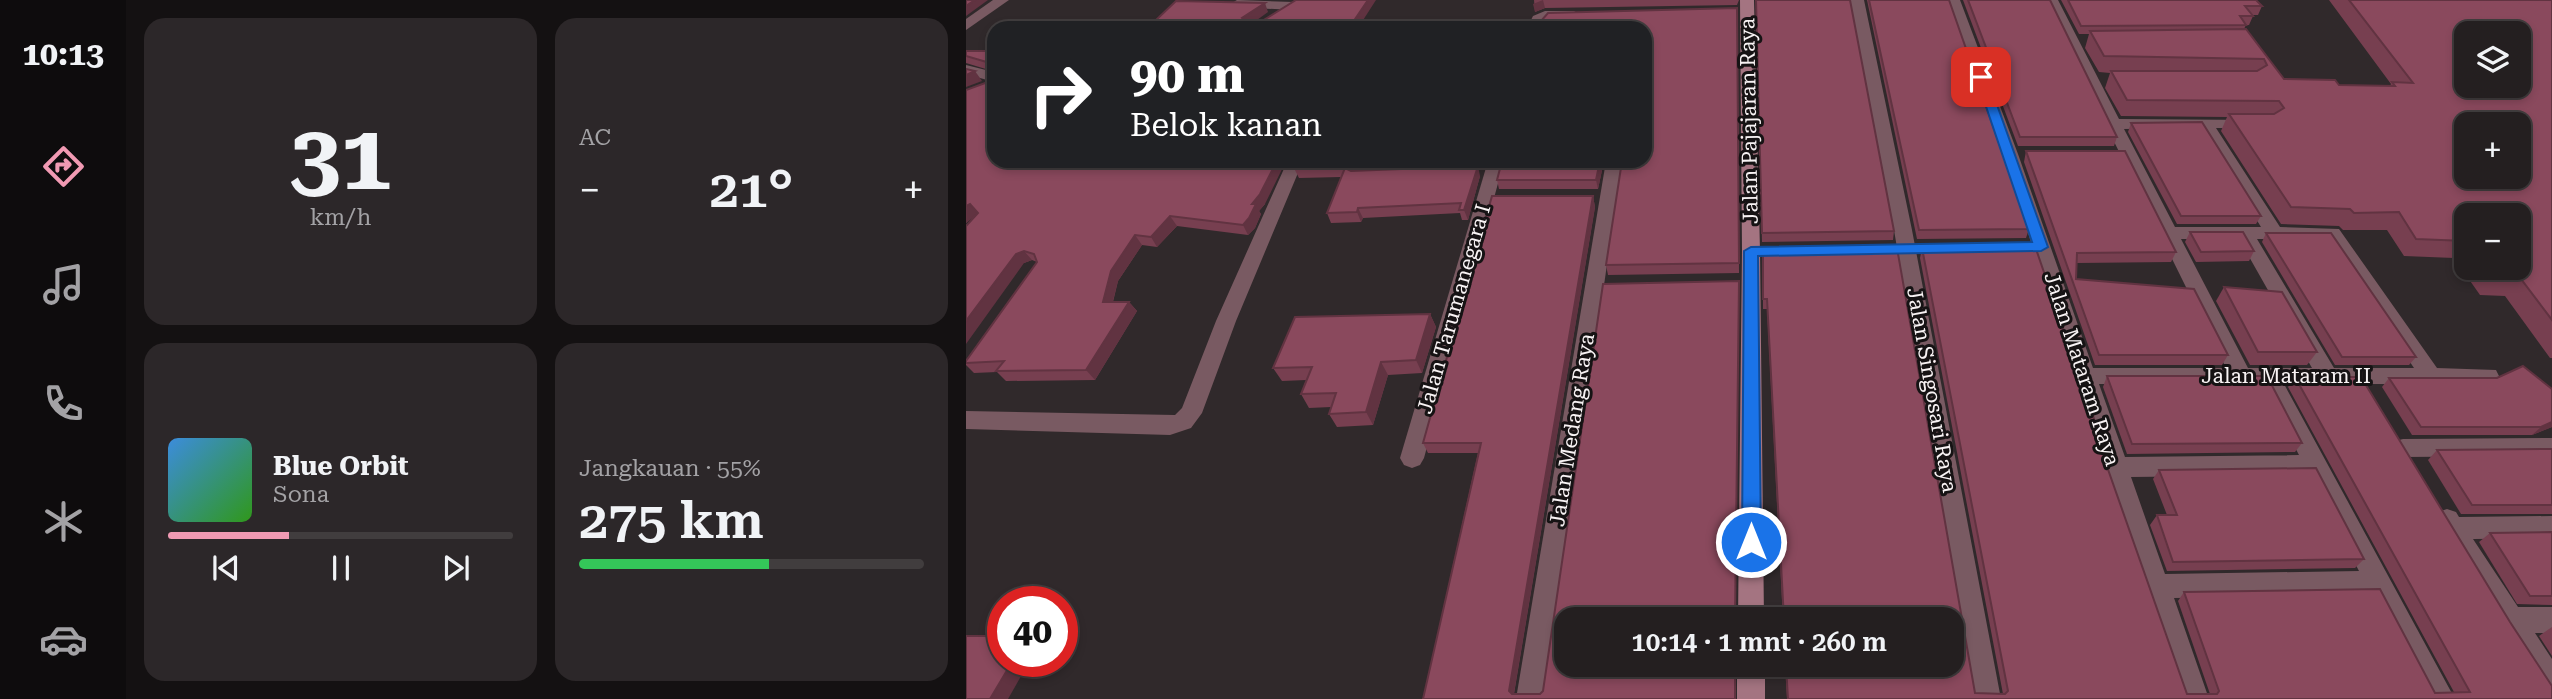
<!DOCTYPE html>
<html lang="id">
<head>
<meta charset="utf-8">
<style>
  body { margin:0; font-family:"Roboto Serif",serif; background:#2c2729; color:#f1f3f6; height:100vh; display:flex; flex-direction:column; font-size:26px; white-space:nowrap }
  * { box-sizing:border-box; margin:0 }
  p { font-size:23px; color:#a3a2a5 }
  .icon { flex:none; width:38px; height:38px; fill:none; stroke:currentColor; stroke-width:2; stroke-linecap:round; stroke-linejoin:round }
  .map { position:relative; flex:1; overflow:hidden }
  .details { display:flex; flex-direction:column; gap:18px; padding:18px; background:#141112; width:840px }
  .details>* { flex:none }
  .guide { position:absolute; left:21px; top:21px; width:665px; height:147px; border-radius:21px; box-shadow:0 4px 10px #0003,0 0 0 2px #413d3e; background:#202124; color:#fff; overflow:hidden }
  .buttons { position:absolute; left:1488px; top:21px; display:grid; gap:14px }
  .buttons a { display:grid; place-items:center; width:77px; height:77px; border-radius:14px; background:#241f20; box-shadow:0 4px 10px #0003,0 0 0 2px #413d3e; font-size:35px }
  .speed { position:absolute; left:21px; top:586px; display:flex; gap:14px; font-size:35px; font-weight:700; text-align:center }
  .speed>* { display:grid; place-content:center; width:91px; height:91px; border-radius:50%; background:#241f20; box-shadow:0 4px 10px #0003,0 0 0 2px #413d3e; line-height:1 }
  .speed .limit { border:10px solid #d22; background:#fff; color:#111 }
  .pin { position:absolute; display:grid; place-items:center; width:60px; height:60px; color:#fff; margin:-30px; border-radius:14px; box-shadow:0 4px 10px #0006 }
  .me { position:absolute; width:77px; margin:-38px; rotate:0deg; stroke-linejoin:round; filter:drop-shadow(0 0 5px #0008) }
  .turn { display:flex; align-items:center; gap:24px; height:147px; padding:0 28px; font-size:32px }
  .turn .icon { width:91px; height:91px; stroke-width:2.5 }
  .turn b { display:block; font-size:49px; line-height:60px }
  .big { font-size:52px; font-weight:600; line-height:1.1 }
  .details .tile { flex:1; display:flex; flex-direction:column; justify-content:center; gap:10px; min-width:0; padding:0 24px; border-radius:21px; background:#2c2729 }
  .details .dial { align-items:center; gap:0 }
  .dial b { font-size:91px; line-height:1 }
  .song { display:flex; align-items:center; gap:21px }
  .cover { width:84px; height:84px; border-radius:10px; background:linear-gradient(135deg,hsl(210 70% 55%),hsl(110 70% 35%)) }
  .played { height:7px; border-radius:4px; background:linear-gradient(90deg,#f19ab3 35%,#413d3e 35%) }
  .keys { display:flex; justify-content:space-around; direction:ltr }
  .heat { display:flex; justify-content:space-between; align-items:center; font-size:38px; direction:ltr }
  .charge { height:10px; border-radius:5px; background:linear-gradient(90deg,#34c759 55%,#413d3e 0) }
  .details .tiles { flex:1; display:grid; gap:18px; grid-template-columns:repeat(2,1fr) }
  .trip { position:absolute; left:588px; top:607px; width:410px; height:70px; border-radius:21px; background:#241f20; box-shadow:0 4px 10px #0003,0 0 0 2px #413d3e; font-weight:600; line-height:70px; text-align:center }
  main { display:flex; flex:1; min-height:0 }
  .dock { display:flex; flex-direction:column; width:126px; justify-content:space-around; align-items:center; background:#0e0c0d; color:#a3a2a5 }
  .dock .icon { width:49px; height:49px }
  .dock .selected { color:#f19ab3 }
  .dock b { font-size:32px; color:#f1f3f6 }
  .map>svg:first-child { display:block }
</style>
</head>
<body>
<main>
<nav class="dock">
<b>10:13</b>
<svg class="icon selected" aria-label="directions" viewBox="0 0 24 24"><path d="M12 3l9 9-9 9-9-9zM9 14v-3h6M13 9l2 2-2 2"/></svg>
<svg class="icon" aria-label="music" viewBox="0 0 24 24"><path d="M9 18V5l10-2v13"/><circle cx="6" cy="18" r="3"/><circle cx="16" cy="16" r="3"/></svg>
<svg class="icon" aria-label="phone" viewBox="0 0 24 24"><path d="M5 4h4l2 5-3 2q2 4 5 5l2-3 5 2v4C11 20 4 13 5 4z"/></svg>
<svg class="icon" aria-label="climate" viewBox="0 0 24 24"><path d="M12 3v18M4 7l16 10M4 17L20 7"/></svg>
<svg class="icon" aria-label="car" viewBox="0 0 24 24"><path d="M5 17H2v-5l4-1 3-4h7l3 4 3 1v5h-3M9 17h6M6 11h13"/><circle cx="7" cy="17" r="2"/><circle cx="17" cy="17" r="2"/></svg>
</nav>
<section class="details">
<div class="tiles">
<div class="tile dial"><b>31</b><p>km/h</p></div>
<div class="tile"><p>AC</p>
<div class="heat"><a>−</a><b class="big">21°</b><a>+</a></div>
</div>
<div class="tile">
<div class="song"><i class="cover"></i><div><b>Blue Orbit</b><p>Sona</p></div></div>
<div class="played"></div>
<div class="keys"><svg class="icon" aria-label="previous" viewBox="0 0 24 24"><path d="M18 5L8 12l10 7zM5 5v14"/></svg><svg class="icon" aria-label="pause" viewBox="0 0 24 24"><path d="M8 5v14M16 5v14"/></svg><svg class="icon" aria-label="next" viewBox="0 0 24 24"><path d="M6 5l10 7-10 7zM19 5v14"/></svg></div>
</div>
<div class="tile"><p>Jangkauan · 55%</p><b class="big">275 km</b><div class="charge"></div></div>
</div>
</section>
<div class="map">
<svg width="1586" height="699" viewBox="0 0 1586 699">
  <rect width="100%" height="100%" fill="#30292b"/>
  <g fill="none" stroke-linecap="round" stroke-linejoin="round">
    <g fill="#795a62" fill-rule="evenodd">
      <polygon points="27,0 43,0 0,30 0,19"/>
      <polygon points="271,0 328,2 335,6 328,10 266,7 264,4"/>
      <polygon points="884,0 898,0 946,230 1035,699 1007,699 928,230"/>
      <path d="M980,0H994L1052,154L1127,368H1260L1078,0H1092L1153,119L1291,120L1293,123L1291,126L1285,128H1250L1314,227L1373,229L1471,368L1530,370L1533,376L1530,382L1522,384H1318L1489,699H1460L1406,595L1208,598L1243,699H1215L1136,467L1138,464L1036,154ZM1234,128L1295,227H1209L1158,129ZM1215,239H1273L1346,368H1282ZM1291,239H1361L1448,368H1368ZM1133,384H1296L1333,455L1159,457ZM1343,475L1393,571L1199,574L1165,477Z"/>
      <polygon points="579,11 608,11 615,15 608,19 582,19 575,28 561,28 567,16"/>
      <polygon points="0,65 28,72 28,82 0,74"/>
      <polygon points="337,161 270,321 236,413 225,428 204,435 0,429 0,411 209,415 216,408 250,321 321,162"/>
      <polygon points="522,161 538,161 458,458 454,465 446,468 438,465 434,458"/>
      <polygon points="640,161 656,161 578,699 550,699"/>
      <polygon points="1586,438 1586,456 1437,457 1429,455 1425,448 1429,441 1437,439"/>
      <polygon points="1481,509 1490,512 1493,517 1586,516 1586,538 1507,539 1552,607 1586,607 1586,633 1569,633 1586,659 1586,698 1576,694 1472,528 1469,520 1472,512"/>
    </g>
    <g fill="#a47481" fill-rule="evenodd">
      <polygon points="774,0 788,0 794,251 798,620 772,620 776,251"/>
      <rect x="771" y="665" width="28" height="34"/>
    </g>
  </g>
  <g fill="#773f50" fill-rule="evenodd">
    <polygon points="568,0 773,0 771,5 579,8 569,12"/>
    <polygon points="790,0 928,231 927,240 796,242"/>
    <polygon points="901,0 983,0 1063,229 1060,238 951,239"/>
    <polygon points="997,0 1084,0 1151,137 1148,146 1052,146"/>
    <path d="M1095,0H1290L1296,6L1292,15H1286L1287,16L1283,25H1280L1278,29L1318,79L1373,85L1424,86L1425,84L1363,0H1586V358H1584L1539,296L1514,295L1488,258L1438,256L1421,230H1377L1373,226L1315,224L1255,131L1261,117L1155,116L1139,88L1144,73L1133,72L1119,48L1123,34H1113ZM1500,215L1552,268H1500Z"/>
    <polygon points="771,8 773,273 642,275 640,265"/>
    <polygon points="0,51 21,51 299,204 293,211 295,214 289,228 282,235 211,226 191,247 176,245 152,281 147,302 163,302 171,311 129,380 40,381 31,372 8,373 0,365 0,361 71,262 66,260 58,263 10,215 0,223 0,90 22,82 23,70 0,63"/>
    <polygon points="1165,123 1295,216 1290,224 1211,224 1162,132"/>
    <polygon points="1060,151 1210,252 1205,262 1111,263 1110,279 1262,355 1256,365 1129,365 1058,162"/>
    <polygon points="331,161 482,161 389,165 382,169 385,171 514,176 502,220 496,220 494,213 397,218 395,222 365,223 361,213 375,177 333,178 328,168"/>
    <polygon points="638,161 632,189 533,189 531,180"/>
    <polygon points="627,196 629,207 548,694 769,699 457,699 512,453 462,453 457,443"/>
    <polygon points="1224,232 1288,251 1283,261 1230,262 1219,242"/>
    <polygon points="1300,233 1450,357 1443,365 1369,365 1296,242"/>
    <polygon points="1069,246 1140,454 1138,458 1221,694 1244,694 1212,601 1218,592 1414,589 1469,693 1488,692 1322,387 1329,377 1395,377 1544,622 1586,686 1586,699 821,699 819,665 985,665 985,620 817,620 801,309 797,309 797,249 931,248 1009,693 1037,694 954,258 956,248"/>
    <polygon points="1258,287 1351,352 1341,365 1284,365 1250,301"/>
    <polygon points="464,314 470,327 456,373 422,375 407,425 371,427 363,414 365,407 343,408 335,394 340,380 316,381 307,368"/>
    <polygon points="1141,376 1336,443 1329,452 1161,454 1137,387"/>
    <polygon points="1423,378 1586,389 1586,427 1566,435 1446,435 1416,387"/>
    <polygon points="1586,449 1586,514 1495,514 1462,460 1471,450"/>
    <polygon points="1193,470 1398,559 1389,568 1201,571 1184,525 1191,515 1201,515 1187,479"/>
    <polygon points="1586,532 1586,605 1551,604 1513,542 1524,533"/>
    <polygon points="1586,627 1586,656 1573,636"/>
  </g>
  <g fill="#613341">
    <polygon points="9,0 22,0 0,16 0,6"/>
    <polygon points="402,0 410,0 392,28 383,28"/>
    <polygon points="577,0 579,8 569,12 567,4"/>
    <polygon points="299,3 302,12 280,28 276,18"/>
    <polygon points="9,71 16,81 0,87 0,75"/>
    <polygon points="311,161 320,161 299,204 293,211 295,214 289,228 282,235 277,225 286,204"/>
    <polygon points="376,161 387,161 389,165 379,171 373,162"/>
    <polygon points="634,161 638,161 632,189 630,180"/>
    <polygon points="512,166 514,176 502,220 498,210"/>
    <polygon points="627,196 629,207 547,699 543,691"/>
    <polygon points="4,204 12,213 0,223 0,206"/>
    <polygon points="392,208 397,218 395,222 391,212"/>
    <polygon points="204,216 211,226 191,247 185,237"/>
    <polygon points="169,235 176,245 152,281 144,312 137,302 145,271"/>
    <polygon points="58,251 66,260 58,263 0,344 0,321 50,254"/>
    <polygon points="163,302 171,311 129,380 120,370"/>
    <polygon points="464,314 470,327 456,373 450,360"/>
    <polygon points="415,362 422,375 407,425 400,412"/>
    <polygon points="1586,422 1586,427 1566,435 1575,427"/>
    <polygon points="46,662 63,662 42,699 24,699"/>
  </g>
  <g fill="#8a495d" stroke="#613341" stroke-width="2" fill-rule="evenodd">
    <polygon points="0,0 9,0 0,6"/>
    <polygon points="330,0 402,0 383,28 177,28 189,21 210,1 299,3 276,18 279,21 296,21"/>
    <polygon points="790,0 884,0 928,231 796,233"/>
    <polygon points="903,0 983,0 1063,229 953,230"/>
    <polygon points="1002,0 1084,0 1151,137 1054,137"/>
    <polygon points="1102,0 1290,0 1296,6 1279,6 1287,16 1274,16 1280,25 1115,26"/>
    <path d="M1383,0H1586V320L1555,279L1528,278L1521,268H1552V215H1500V241L1450,239L1433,212L1388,213L1384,209L1325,207L1263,114H1308L1318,108L1313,101L1161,100L1145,71H1291L1301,65L1298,59L1138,56L1124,31L1280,29L1318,79L1369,80L1373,85L1429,86L1426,82L1447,83ZM1500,33H1552V86H1500ZM1500,124H1552V177H1500Z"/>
    <polygon points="771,8 773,263 640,265 656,161 679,161 679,28 573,28 575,21 582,13"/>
    <polygon points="25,45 28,45 28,161 311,161 294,194 286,204 290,204 283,218 277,225 204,216 185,237 169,235 145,271 137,302 163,302 120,370 30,371 38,361 0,363 0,361 71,262 68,254 58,251 50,254 0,321 0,226 12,213 4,204 0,206 0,90 22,82 24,63 0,56 0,51 21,51"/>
    <polygon points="0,69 9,71 0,75"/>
    <polygon points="1236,122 1295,216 1215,216 1165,123"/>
    <polygon points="1060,151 1159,151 1210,252 1111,253 1110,279 1228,289 1262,355 1133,355"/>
    <polygon points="331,161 376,161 373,162 377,167 328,168"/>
    <polygon points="536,161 634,161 630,180 531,180"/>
    <polygon points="512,166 498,210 493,210 495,203 392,208 391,212 361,213 379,168 385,171"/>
    <polygon points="526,196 627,196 543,691 546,694 574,694 577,691 637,284 773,281 769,620 600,620 600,665 769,665 769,699 457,699 515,443 457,443"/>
    <polygon points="1224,232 1277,232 1288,251 1235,252"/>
    <polygon points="1300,233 1365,233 1450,357 1376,357"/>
    <polygon points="1069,246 1140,454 1138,458 1221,694 1251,694 1253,691 1218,592 1414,589 1469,693 1504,692 1329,377 1395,377 1544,622 1586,686 1586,699 822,699 820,665 985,665 985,620 818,620 801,299 797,299 797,249 931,248 1009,693 1039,694 1042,691 956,248"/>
    <polygon points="1258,287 1316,292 1351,352 1292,352"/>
    <polygon points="464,314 450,360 415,362 400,412 363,414 370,393 335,394 346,367 307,368 329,317"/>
    <polygon points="1557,366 1586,389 1586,422 1575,427 1455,427 1423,378 1531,378"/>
    <polygon points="1141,376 1301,376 1336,443 1166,444"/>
    <polygon points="1586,449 1586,505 1506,505 1471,450"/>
    <polygon points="1350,468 1398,559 1207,562 1191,515 1211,515 1193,470"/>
    <polygon points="1586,532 1586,596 1564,596 1524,533"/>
    <polygon points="0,636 37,636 37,662 46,662 24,699 0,699"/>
  </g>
  <polygon fill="#1a73e8" stroke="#114b97" stroke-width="2" points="1015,74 1021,77 1082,247 1075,251 792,256 795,542 792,548 785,550 778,548 776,542 778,251 785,247 1066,242 1010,77"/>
  <g text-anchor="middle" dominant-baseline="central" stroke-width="6" stroke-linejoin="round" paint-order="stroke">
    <g font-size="21" fill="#f8f3f4" stroke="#161314">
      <text transform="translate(783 121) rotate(-91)">Jalan Pajajaran Raya</text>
      <text transform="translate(488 309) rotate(-74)">Jalan Tarumanegara I</text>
      <text transform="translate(1116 369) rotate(72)">Jalan Mataram Raya</text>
      <text x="1320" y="376">Jalan Mataram II</text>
      <text transform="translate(966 390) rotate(80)">Jalan Singosari Raya</text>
      <text transform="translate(606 430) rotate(-81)">Jalan Medang Raya</text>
    </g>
  </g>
</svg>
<div class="buttons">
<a><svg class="icon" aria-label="layers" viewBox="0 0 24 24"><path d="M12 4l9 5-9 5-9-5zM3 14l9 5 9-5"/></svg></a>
<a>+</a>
<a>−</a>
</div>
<div class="speed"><div class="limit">40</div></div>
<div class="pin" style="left:1015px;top:77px;background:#d93025"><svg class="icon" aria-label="arrive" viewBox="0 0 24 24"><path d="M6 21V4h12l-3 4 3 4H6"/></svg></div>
<svg class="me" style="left:785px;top:542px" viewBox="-20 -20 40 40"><circle r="17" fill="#1a73e8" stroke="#fff" stroke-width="3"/><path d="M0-11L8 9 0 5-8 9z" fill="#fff"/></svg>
<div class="trip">10:14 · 1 mnt · 260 m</div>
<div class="guide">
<div class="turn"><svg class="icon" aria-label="right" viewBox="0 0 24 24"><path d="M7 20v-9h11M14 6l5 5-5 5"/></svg><div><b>90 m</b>Belok kanan</div></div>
</div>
</div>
</main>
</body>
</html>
